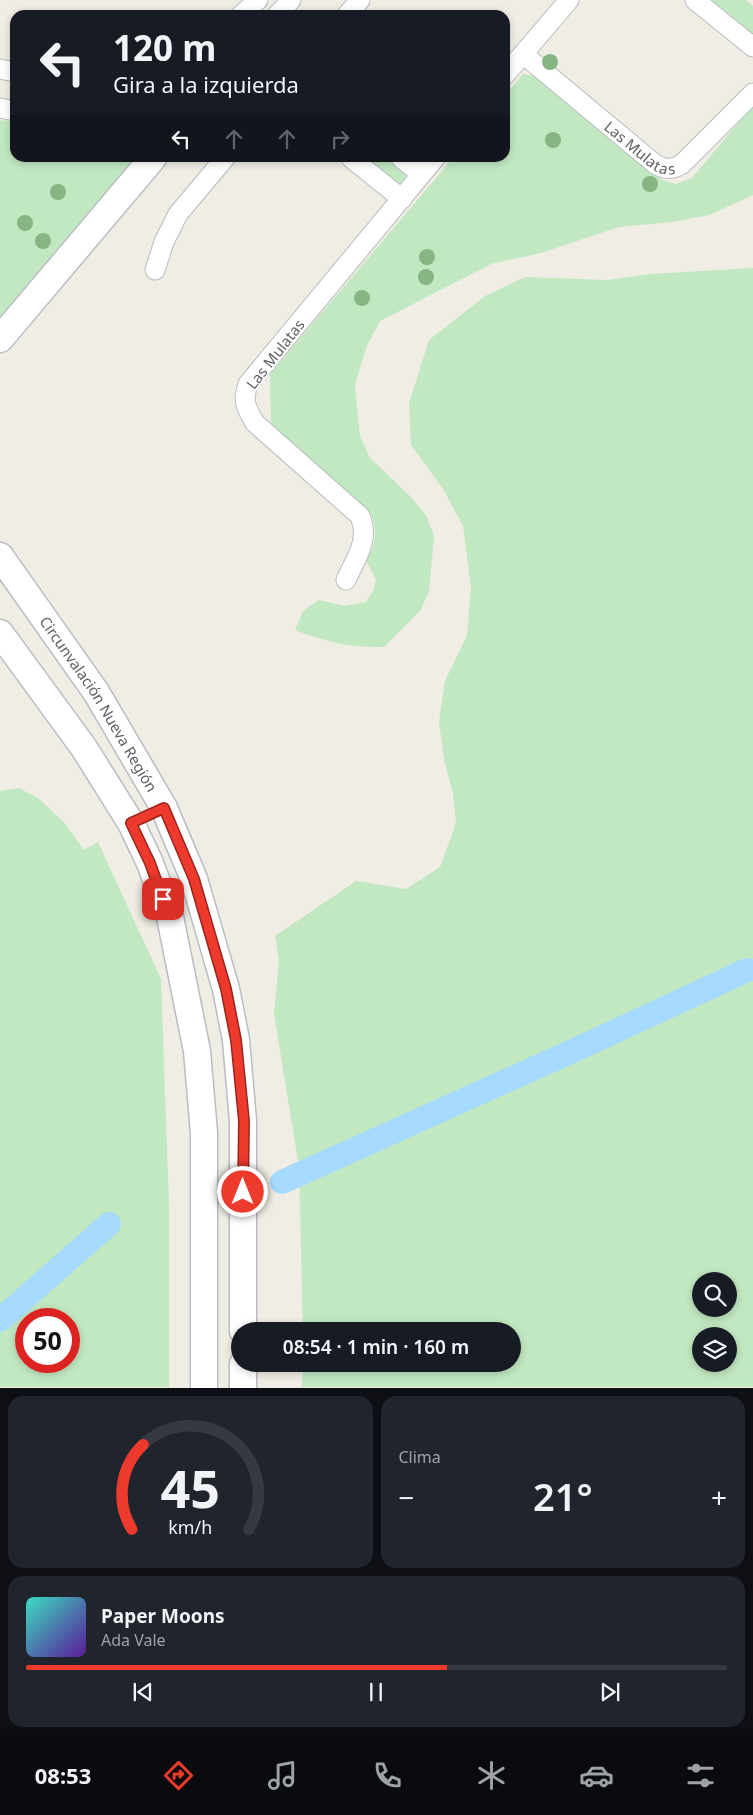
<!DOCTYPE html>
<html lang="es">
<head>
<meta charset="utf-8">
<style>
  body { margin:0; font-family:"Noto Sans",sans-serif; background:#20242c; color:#f1f3f6; height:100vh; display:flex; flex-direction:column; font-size:19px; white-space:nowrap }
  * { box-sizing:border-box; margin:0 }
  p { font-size:16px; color:#9ea1a6 }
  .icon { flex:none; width:28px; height:28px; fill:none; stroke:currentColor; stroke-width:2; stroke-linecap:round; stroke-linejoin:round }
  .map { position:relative; height:1388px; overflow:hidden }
  .sheet { display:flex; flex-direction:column; gap:8px; padding:8px; background:#0d0f14; flex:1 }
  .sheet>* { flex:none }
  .hud { position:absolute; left:10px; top:10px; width:500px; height:152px; border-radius:15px; box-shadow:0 2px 8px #0003; background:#171b24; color:#f1f3f6; overflow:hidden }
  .controls { position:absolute; left:692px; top:1272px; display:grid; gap:10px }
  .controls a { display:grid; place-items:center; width:45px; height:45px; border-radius:50%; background:#171b24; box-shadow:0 2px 8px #0003; font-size:25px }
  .speed { position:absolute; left:15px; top:1308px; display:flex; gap:10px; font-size:25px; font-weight:700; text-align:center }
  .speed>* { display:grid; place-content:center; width:65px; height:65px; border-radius:50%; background:#171b24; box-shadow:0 2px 8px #0003; line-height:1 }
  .speed .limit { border:8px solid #d22; background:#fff; color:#111 }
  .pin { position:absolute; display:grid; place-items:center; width:42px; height:42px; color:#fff; margin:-21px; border-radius:10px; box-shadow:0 2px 8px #0006 }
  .me { position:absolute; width:55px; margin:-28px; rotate:0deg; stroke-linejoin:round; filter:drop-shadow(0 0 4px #0008) }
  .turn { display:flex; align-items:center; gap:18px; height:105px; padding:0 20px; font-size:22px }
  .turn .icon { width:65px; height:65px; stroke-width:2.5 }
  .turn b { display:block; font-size:35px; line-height:42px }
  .lanes { display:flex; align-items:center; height:48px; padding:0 20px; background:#0003; justify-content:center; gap:25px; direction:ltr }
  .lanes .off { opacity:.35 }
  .big { font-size:38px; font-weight:600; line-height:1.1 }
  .sheet .card { flex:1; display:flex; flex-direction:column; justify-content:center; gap:8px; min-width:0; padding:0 18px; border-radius:15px; background:#20242c }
  .sheet .dial { align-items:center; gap:0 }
  .dial svg { height:130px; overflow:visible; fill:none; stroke:#363941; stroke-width:7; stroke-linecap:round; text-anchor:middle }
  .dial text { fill:#f1f3f6; stroke:none }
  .song { display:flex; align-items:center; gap:15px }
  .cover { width:60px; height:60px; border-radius:8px; background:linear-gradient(135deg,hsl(170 70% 55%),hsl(270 70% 35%)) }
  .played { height:5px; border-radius:2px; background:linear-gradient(90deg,#ee392d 60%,#363941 60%) }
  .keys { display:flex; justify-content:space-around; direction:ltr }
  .heat { display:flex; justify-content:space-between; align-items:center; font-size:28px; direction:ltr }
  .sheet .tiles { flex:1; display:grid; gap:8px; grid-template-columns:1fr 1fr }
  .card:last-child { grid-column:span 2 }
  .trip { position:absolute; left:231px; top:1322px; width:290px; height:50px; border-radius:25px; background:#171b24; box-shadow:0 2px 8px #0003; font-weight:600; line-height:50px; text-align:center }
  .menu { display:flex; height:80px; justify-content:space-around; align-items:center; background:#090b0e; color:#9ea1a6 }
  .menu .icon { width:35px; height:35px }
  .menu .selected { color:#ee392d }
  .menu b { font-size:22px; color:#f1f3f6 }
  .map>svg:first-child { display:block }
</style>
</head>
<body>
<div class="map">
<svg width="753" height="1388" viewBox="0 0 753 1388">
  <rect width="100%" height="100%" fill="#f0ede5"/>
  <g fill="#c2e8c1" fill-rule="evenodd">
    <polygon points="705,0 746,0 753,6 753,42"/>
    <path d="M523,74L534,76L662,180L675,184L692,178L753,105V195L709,215L673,222L619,227L541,253L491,264L380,321L366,348L355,385L360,436L370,458L409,495L426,515L434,536L429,591L420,611L384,647C351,648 326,642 295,630L303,611L319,600L345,606L366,602L374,589L376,580L366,560C376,544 378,531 371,514L275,432L271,423L270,374L453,158H505V96Z"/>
    <polygon points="0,120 15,122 15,158 138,158 0,330"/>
    <polygon points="361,158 387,158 410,177 399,190"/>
    <path d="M753,268V1387H302L303,1364H512V1331H303L299,1167L274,1014L279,959L275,936L356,881L406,889L440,867L456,823L453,794L444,760L439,722L445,681L467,635L471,588L463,526L443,489L411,445L409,403L429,340L485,296L525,277L607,280L650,274ZM729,1281V1309H701V1281ZM729,1336V1364H701V1336Z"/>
    <path d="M19,788L38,798L63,821L84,850L98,842L161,979L169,1205V1387H0V791ZM26,1319H69V1361H26Z"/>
  </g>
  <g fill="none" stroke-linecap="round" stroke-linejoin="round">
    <g stroke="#a6daff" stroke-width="24">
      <polyline points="282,1182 577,1049 747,970"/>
      <polyline points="0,1320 109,1224"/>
    </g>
    <defs>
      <polyline id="service" points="133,822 162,809"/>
      <g id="minor">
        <polyline points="695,0 753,47"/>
        <polyline points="241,15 258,0"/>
        <polyline points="277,15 291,0"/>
        <polyline points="347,15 360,0"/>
        <path id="s1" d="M523,54L655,164C665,170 673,170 682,164L753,93"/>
        <polyline points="0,69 15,72"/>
        <polyline points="505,75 569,0"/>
        <polyline points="0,108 15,111"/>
        <polyline points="351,158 402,199"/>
        <polyline points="401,158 421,174"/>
        <polyline points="155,270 164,242 178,214 225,158"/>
        <path d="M346,580C356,558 370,540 360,516L255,423C246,408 242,402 248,384L435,158"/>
      </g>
      <g id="secondary">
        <polyline points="0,339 153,158"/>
        <path id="s2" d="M0,556L96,692L164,808L194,879L226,989L236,1040L243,1121V1331"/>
        <polyline points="0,633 84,748 131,823 150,863 170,917 197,1051 204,1133 204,1388"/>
        <polyline points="243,1364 243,1388"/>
      </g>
    </defs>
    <use href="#service" stroke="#b8bbbf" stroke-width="11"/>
    <use href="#minor" stroke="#b8bbbf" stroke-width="21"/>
    <use href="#secondary" stroke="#b9bcc2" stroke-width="29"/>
    <use href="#service" stroke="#fff" stroke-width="9"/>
    <use href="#minor" stroke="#fff" stroke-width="19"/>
    <use href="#secondary" stroke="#fff" stroke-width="26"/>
  </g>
  <g fill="#88b584">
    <circle cx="550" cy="62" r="8"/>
    <circle cx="553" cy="140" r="8"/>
    <circle cx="650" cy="184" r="8"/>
    <circle cx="58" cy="192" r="8"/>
    <circle cx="25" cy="223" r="8"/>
    <circle cx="43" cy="241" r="8"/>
    <circle cx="427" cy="257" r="8"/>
    <circle cx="426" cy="277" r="8"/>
    <circle cx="362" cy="298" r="8"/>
  </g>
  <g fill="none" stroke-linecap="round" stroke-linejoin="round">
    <defs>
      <polyline id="route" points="163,899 150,863 131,823 164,808 194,879 226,989 236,1040 244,1121 243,1192"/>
    </defs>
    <use href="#route" stroke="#9b251d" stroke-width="12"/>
    <use href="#route" stroke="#ee392d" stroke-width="9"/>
  </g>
  <g text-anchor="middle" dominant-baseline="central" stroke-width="4" stroke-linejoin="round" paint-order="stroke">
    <g font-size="15" fill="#5d6166" stroke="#fff">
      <text stroke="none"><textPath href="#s1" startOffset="151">Las Mulatas</textPath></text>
      <text transform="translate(275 354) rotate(-52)">Las Mulatas</text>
      <text stroke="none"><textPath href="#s2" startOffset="178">Circunvalación Nueva Región</textPath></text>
    </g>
  </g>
</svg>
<div class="controls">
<a><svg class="icon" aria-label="search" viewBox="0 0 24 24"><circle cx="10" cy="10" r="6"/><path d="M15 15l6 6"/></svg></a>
<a><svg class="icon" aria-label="layers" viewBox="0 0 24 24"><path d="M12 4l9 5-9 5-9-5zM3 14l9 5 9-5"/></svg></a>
</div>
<div class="speed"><div class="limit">50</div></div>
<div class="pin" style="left:163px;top:899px;background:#d93025"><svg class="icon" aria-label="arrive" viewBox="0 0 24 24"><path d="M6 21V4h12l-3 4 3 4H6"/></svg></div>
<svg class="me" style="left:243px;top:1192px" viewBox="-20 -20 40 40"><circle r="17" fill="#ee392d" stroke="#fff" stroke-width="3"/><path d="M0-11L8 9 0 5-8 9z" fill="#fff"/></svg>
<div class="trip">08:54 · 1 min · 160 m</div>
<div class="hud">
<div class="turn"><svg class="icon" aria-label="left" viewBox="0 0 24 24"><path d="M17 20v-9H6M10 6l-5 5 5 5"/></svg><div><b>120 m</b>Gira a la izquierda</div></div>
<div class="lanes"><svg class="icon" aria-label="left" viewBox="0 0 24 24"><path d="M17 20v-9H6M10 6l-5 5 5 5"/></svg><svg class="icon off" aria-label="ahead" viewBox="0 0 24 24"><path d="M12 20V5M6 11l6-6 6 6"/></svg><svg class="icon off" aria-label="ahead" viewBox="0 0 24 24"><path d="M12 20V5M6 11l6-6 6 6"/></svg><svg class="icon off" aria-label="right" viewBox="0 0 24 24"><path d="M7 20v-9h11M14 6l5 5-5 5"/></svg></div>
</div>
</div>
<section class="sheet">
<div class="tiles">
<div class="card dial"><svg viewBox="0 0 100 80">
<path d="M14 69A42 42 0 1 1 86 69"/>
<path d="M14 69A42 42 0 0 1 21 17" stroke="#ee392d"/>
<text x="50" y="56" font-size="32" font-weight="700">45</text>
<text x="50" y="72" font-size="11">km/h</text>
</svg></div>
<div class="card"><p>Clima</p>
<div class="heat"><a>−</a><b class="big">21°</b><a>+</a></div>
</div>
<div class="card">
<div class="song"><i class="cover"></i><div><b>Paper Moons</b><p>Ada Vale</p></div></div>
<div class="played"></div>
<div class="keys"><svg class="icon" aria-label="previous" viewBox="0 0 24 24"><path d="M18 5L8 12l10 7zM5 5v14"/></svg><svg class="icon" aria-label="pause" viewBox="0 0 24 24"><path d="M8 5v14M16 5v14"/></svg><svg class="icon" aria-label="next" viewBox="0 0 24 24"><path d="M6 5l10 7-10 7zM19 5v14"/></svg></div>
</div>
</div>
</section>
<nav class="menu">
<b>08:53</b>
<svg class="icon selected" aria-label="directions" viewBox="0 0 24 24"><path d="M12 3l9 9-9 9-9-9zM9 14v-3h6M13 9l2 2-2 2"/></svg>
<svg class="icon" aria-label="music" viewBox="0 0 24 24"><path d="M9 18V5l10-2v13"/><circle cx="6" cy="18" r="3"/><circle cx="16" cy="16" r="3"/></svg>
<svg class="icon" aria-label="phone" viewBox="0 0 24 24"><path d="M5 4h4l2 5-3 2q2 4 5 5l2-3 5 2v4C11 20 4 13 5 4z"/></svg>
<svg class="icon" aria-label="climate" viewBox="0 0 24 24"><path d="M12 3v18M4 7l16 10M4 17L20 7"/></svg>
<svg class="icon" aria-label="car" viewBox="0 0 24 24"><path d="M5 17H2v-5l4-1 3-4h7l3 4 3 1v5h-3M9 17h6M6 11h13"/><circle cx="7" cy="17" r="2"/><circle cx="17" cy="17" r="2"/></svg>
<svg class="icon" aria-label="filters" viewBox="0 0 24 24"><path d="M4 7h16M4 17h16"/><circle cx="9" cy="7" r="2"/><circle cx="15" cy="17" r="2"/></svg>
</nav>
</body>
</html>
